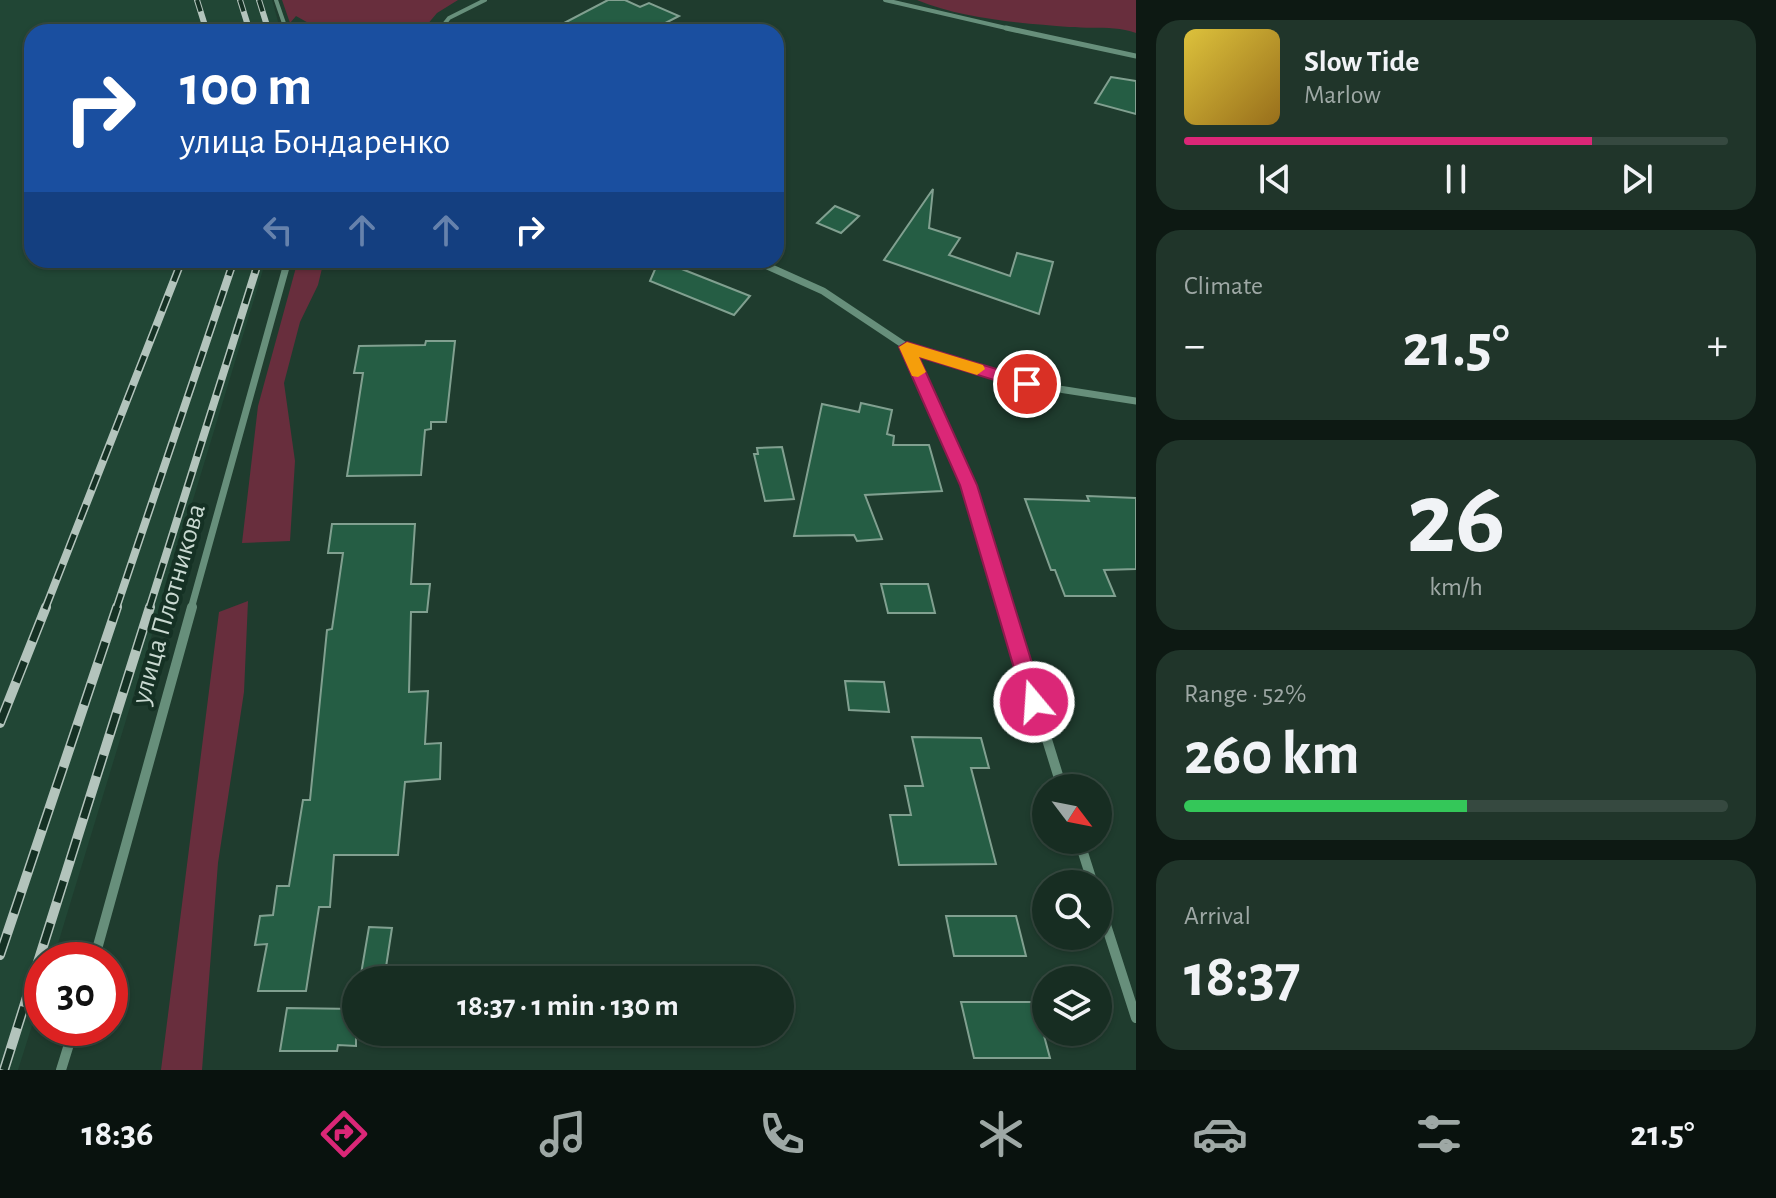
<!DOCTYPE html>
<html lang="en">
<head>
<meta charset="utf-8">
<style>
  body { margin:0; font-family:"Alegreya Sans",sans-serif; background:#20352a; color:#f1f3f6; height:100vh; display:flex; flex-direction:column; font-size:30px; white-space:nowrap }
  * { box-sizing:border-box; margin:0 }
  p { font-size:26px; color:#9ea8a5 }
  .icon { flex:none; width:44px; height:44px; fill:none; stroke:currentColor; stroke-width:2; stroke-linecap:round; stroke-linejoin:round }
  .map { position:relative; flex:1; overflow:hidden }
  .panel { display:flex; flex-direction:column; gap:20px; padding:20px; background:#0d1913; width:640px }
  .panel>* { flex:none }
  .hud { position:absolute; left:24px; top:24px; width:760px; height:244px; border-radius:24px; box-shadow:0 2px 6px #0004,0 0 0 2px #364940; background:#1a4fa0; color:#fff; overflow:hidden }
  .needle { width:52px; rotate:122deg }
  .fabs { position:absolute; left:1032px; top:774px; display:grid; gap:16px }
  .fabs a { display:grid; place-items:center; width:80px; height:80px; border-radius:50%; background:#172d22; box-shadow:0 2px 6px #0004,0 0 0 2px #364940; font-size:40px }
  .speed { position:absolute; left:24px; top:942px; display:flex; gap:16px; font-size:40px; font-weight:700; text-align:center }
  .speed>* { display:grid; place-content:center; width:104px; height:104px; border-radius:50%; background:#172d22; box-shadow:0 2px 6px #0004,0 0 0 2px #364940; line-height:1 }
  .speed .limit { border:12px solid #d22; background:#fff; color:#111 }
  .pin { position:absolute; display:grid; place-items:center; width:68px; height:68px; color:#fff; margin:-34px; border:4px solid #fff; border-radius:50%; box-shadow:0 2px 8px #0007 }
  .me { position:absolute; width:88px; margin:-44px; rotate:342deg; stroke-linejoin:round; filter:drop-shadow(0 0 6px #0008) }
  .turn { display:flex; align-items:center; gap:28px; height:168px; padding:0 24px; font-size:36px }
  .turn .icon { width:104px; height:104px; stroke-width:2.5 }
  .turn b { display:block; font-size:56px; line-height:68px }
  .lanes { display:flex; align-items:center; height:76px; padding:0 24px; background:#0003; justify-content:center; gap:40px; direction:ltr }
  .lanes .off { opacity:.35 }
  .big { font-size:60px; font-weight:600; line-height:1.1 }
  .panel .tile { flex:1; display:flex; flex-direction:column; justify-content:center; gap:12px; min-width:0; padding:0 28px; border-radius:24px; background:#20352a }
  .panel .dial { align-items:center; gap:0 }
  .dial b { font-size:104px; line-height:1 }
  .song { display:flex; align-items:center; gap:24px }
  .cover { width:96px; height:96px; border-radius:12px; background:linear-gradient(135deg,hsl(50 70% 55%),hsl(40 70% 35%)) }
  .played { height:8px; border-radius:4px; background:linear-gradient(90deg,#db2777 75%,#364940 75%) }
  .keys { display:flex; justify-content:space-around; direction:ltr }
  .heat { display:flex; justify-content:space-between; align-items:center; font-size:44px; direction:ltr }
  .charge { height:12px; border-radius:6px; background:linear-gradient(90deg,#34c759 52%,#364940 0) }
  .trip { position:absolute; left:342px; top:966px; width:452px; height:80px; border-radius:40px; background:#172d22; box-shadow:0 2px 6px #0004,0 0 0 2px #364940; font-weight:600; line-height:80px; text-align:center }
  .tab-bar { display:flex; height:128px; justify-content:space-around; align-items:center; background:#09120e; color:#9ea8a5 }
  .tab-bar .icon { width:56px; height:56px }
  .tab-bar .on { color:#db2777 }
  .tab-bar b { font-size:36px; color:#f1f3f6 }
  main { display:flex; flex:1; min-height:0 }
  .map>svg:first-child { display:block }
</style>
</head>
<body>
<main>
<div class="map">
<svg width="1136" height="1070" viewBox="0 0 1136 1070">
  <rect width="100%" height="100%" fill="#1f3c2e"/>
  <polygon fill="#214635" points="0,0 272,0 281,32 32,32 32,260 266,260 53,960 42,960 42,994 18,1070 0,1070"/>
  <g fill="#682e3d">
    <polygon points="282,0 458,0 437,13 421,32 311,32 312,25 296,16 290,23"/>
    <path d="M917,0H1136V33C1114,25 1093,29 1069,27C1020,23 963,19 917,0Z"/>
    <polygon points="298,260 324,260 318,285 300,322 284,383 295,461 290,541 242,543 258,406"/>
    <polygon points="248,601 244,692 218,863 202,1070 161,1070 219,612"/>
  </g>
  <g fill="#255d44" stroke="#81a090" stroke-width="2">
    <polygon points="608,0 625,0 640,7 649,3 679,16 648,32 547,32"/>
    <polygon points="1111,77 1136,81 1136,114 1095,103"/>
    <polygon points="933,189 929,228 960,238 949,255 1010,276 1017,253 1053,262 1039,314 884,260"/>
    <polygon points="835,206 859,216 841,233 817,223"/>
    <polygon points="659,260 750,296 734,315 650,281"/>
    <polygon points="426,341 455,341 446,422 431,422 431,429 425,430 421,475 347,476 363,373 354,373 359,346 425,345"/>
    <polygon points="861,403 892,410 887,434 894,436 893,445 929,445 942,491 865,495 882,539 857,541 854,535 794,536 822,404 859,412"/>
    <polygon points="782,447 794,499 765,501 754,454 758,454 757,448"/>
    <polygon points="1087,496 1136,498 1136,569 1104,570 1115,596 1065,596 1055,570 1051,570 1025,499 1089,501"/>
    <polygon points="332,524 415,524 411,584 430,584 427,612 411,612 409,692 428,691 425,744 441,743 440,779 405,782 398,855 334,855 330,907 319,907 306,991 258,991 267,944 255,945 260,916 273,915 277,886 289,886 303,800 310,800 327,630 332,629 343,553 328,553"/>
    <polygon points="881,584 928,584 935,613 888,613"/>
    <polygon points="845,681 884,682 889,712 849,710"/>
    <polygon points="912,737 981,738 989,768 971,768 996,864 899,865 890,815 911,815 905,786 923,786"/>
    <polygon points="946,916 1016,916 1026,956 954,956"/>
    <polygon points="369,927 392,928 384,980 360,980"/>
    <polygon points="961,1002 1035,1002 1050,1058 974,1058"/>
    <polygon points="287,1008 356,1009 356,1046 338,1045 337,1051 280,1051"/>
  </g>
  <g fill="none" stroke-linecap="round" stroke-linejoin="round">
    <g stroke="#678f7b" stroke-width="4">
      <polyline points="276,0 287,32"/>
      <polyline points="885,0 1006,28"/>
      <polyline points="438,32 449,18 485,0"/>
    </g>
    <g stroke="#678f7b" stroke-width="5">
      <polyline points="1006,28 1136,56"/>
      <polyline points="754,260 758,262"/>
    </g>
    <g stroke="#678f7b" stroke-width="7">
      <polyline points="754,260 823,291 907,347 969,485 1007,609"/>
      <polyline points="907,347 1027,384 1136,401"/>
      <polyline points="191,609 288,260"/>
    </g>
    <g stroke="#678f7b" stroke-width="10">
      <polyline points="1006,607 1062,788"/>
      <polyline points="1079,840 1093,884"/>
      <polyline points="1098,900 1136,1018"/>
      <polyline points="94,960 192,607"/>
      <polyline points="61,1070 74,1028"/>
    </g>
    <defs>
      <g id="rail-far2">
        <polyline points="197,0 207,32"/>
        <polyline points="240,0 250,32"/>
        <polyline points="259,0 269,32"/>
      </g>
      <g id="rail-far1">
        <polyline points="45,609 182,260"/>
        <polyline points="116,609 234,260"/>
        <polyline points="149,609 259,260"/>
      </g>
      <g id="rail">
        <polyline points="0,723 46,607"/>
        <polyline points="0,955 117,607"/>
        <polyline points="4,1070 150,607"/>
      </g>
    </defs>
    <use href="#rail-far2" stroke="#b3c4bc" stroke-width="6"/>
    <use href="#rail-far1" stroke="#b3c4bc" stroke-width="8"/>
    <use href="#rail" stroke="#b3c4bc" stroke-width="10"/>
    <use href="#rail-far2" stroke="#153124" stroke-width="4" stroke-dasharray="12" stroke-linecap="butt"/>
    <use href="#rail-far1" stroke="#153124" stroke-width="5" stroke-dasharray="16" stroke-linecap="butt"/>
    <use href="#rail" stroke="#153124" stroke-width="7" stroke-dasharray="22" stroke-linecap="butt"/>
  </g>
  <polygon fill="#db2777" stroke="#8e194d" stroke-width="2" points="907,342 1033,380 1035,384 1027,390 919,357 977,485 1044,702 1041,708 1034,711 1027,708 1024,702 960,485 899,347"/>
  <polygon fill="#f59e0b" points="907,342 983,365 985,369 977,375 919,357 926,372 918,377 912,376 899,347"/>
  <g text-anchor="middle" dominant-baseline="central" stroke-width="8" stroke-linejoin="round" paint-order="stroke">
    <g font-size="28" fill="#c9d9d1" stroke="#153124">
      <text transform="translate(169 604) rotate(-74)">улица Плотникова</text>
    </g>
  </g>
</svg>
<div class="fabs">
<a><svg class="needle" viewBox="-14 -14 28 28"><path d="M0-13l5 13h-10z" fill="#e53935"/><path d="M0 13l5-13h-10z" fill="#9ea8a5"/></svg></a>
<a><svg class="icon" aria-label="search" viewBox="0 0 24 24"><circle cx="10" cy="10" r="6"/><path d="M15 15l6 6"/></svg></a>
<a><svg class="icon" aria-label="layers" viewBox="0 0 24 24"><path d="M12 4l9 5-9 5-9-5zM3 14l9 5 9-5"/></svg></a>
</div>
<div class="speed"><div class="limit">30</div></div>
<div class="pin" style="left:1027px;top:384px;background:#d93025"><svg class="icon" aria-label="arrive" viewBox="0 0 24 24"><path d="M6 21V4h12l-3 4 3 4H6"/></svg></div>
<svg class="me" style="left:1034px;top:702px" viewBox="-20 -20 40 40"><circle r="17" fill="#db2777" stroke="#fff" stroke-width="3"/><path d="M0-11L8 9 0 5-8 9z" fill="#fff"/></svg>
<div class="trip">18:37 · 1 min · 130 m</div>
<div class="hud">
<div class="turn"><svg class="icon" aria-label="right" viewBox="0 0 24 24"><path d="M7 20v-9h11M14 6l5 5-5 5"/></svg><div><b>100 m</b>улица Бондаренко</div></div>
<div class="lanes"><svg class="icon off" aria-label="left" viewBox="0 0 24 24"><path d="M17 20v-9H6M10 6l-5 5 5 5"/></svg><svg class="icon off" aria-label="ahead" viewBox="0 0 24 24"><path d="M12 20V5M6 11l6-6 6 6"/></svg><svg class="icon off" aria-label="ahead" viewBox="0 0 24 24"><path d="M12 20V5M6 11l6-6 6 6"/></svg><svg class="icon" aria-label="right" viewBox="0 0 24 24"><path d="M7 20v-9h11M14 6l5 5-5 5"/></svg></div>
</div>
</div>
<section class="panel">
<div class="tile">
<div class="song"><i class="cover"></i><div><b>Slow Tide</b><p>Marlow</p></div></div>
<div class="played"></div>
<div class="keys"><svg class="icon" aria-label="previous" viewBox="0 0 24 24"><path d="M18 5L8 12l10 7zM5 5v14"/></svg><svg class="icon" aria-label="pause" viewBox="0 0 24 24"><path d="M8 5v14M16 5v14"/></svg><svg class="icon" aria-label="next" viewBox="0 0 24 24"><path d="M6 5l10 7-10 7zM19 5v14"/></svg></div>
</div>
<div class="tile"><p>Climate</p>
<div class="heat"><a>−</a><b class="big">21.5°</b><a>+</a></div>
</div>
<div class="tile dial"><b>26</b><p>km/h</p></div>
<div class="tile"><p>Range · 52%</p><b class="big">260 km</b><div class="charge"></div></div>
<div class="tile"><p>Arrival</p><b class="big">18:37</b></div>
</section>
</main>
<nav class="tab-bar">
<b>18:36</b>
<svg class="icon on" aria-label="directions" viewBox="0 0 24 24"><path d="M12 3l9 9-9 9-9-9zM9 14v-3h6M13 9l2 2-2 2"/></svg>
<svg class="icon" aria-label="music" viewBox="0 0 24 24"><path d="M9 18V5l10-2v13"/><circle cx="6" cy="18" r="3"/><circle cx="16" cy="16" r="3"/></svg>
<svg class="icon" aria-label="phone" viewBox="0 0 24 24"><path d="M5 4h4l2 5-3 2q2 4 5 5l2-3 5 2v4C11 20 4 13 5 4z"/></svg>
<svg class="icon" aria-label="climate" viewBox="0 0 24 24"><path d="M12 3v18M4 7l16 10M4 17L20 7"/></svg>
<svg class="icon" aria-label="car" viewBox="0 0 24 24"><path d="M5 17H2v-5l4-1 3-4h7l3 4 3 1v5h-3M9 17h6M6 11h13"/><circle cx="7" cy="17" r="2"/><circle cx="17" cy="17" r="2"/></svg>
<svg class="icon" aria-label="filters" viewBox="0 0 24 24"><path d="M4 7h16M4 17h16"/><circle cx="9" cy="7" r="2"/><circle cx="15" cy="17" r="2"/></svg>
<b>21.5°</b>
</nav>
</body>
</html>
